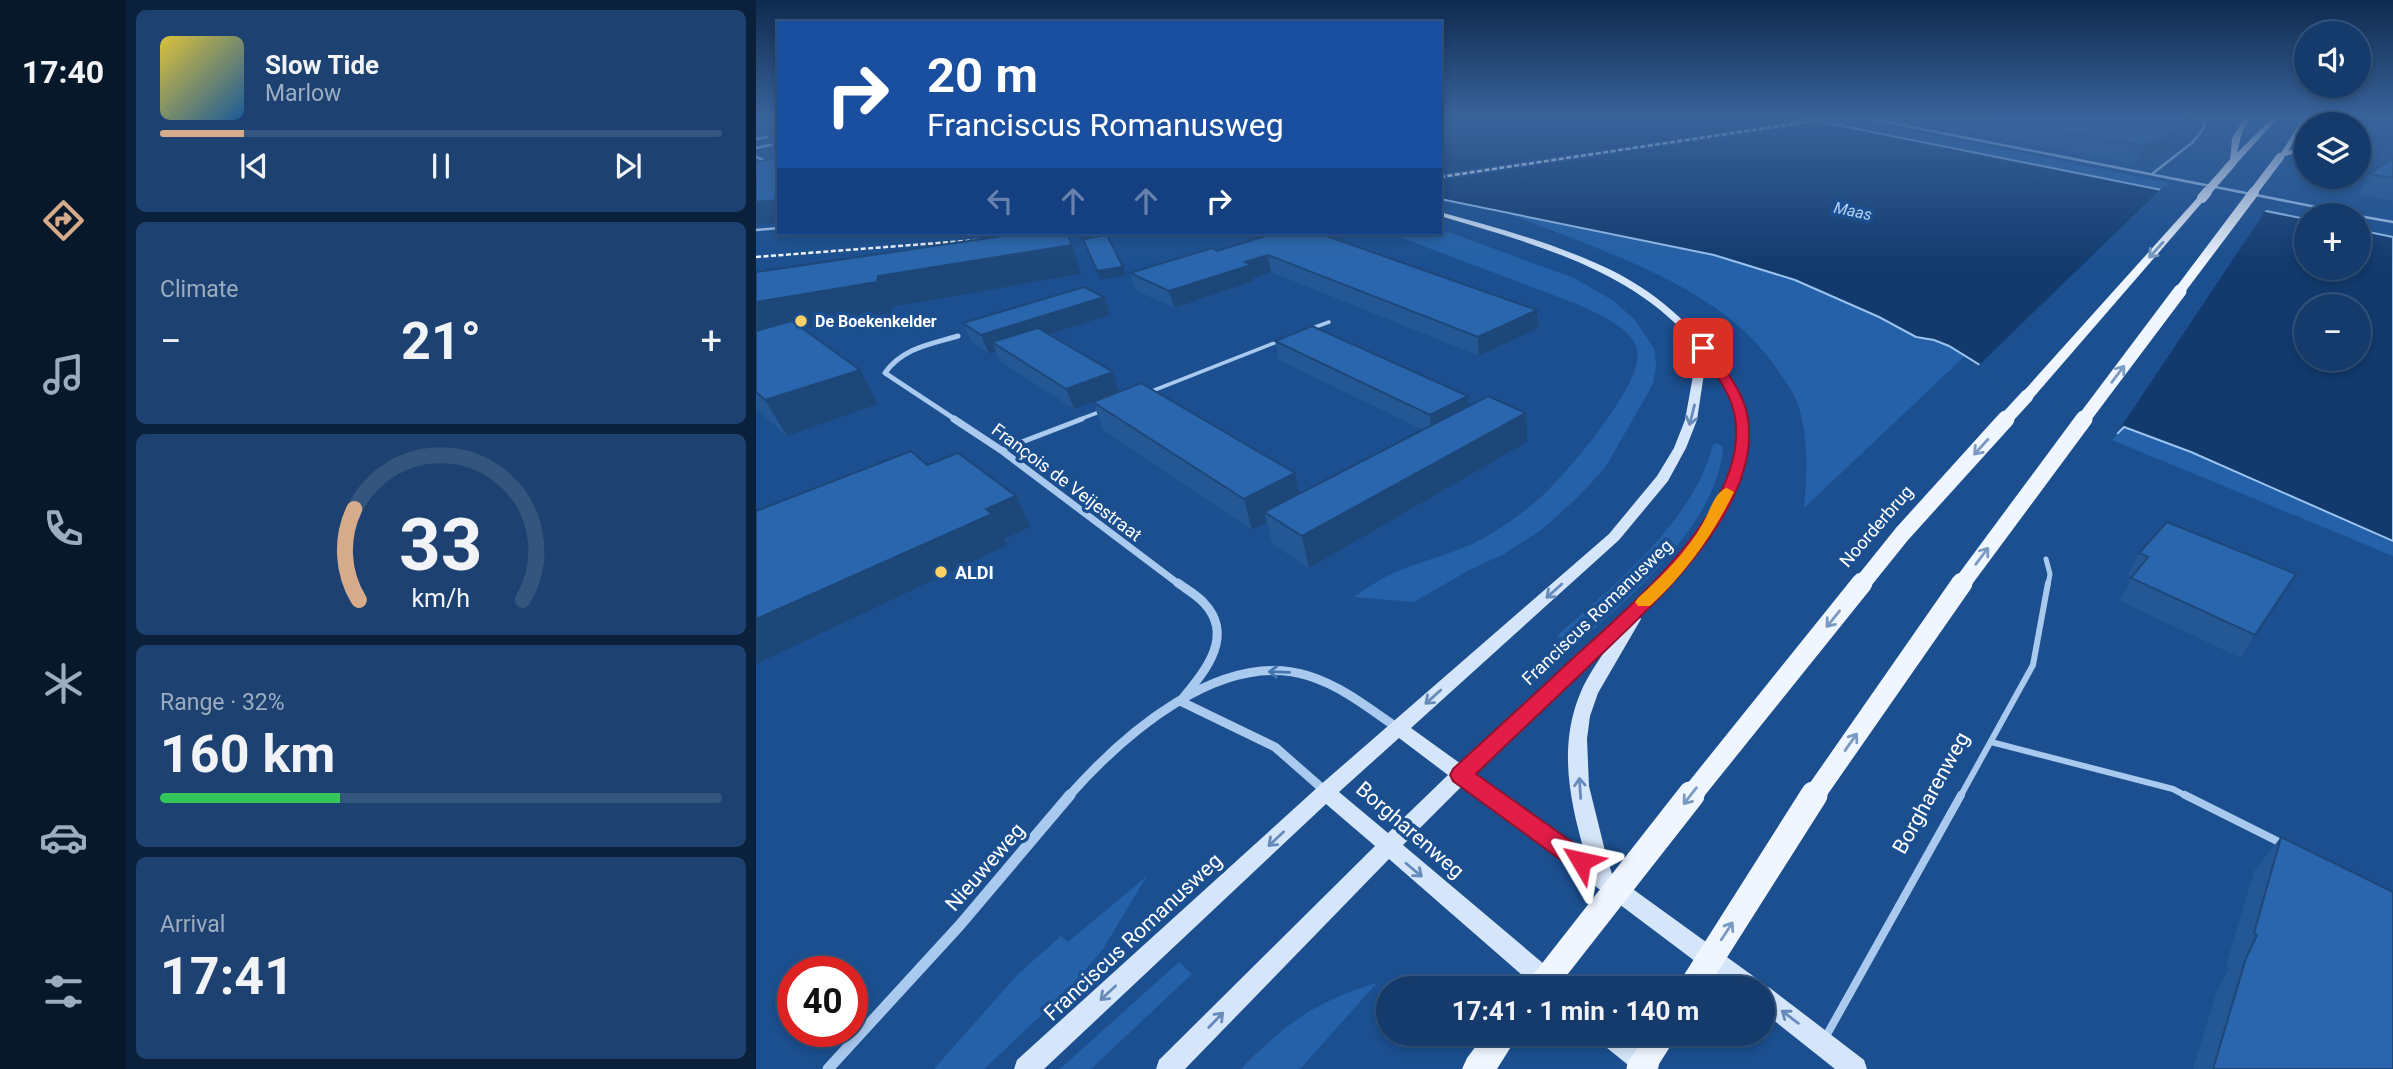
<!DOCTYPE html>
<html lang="en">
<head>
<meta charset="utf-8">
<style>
  body { margin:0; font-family:Roboto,sans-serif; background:#1d4271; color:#f1f3f6; height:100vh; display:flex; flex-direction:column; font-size:26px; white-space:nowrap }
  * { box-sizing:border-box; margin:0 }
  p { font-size:23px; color:#9dadc1 }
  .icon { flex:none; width:38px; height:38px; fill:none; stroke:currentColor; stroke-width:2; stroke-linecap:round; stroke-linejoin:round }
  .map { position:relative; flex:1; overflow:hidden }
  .side { display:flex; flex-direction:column; gap:10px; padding:10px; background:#0b203b; width:630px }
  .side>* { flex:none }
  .guide { position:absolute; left:21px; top:21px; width:665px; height:214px; border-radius:0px; box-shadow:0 4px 10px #0003,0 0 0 2px #33557e; background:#1a4fa0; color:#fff; overflow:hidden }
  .fabs { position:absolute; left:1538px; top:21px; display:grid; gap:14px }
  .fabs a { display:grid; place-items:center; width:77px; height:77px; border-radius:50%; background:#143b6b; box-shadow:0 4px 10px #0003,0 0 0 2px #33557e; font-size:35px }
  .speed { position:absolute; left:21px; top:956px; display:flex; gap:14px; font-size:35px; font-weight:700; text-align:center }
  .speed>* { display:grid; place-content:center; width:91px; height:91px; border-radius:50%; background:#143b6b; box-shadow:0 4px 10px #0003,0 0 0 2px #33557e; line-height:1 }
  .speed .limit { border:10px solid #d22; background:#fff; color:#111 }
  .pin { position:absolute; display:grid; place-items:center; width:60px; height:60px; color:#fff; margin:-30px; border-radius:14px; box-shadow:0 4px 10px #0006 }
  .me { position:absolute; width:77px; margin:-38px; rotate:306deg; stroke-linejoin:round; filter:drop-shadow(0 0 5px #0008) }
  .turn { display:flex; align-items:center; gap:24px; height:147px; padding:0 35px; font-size:32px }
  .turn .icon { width:91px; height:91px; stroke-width:2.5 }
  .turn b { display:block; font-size:49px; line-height:60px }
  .lanes { display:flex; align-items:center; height:66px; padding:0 35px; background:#0003; justify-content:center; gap:35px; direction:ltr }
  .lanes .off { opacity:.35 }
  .big { font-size:52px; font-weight:700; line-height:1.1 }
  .side .card { flex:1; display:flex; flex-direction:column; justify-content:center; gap:10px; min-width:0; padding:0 24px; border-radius:10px; background:#1d4271 }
  .side .dial { align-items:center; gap:0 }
  .dial svg { height:182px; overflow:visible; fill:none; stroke:#33557e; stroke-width:7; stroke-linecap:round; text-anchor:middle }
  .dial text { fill:#f1f3f6; stroke:none }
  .song { display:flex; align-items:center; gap:21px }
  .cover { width:84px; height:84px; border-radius:10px; background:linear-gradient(135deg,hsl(50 70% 55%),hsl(210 70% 35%)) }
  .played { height:7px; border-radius:4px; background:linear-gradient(90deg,#d6ab8b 15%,#33557e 15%) }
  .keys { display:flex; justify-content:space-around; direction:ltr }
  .heat { display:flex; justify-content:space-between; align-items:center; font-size:38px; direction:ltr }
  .charge { height:10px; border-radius:5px; background:linear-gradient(90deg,#34c759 32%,#33557e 0) }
  .trip { position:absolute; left:620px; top:976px; width:399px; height:70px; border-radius:35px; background:#143b6b; box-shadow:0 4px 10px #0003,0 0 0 2px #33557e; font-weight:700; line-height:70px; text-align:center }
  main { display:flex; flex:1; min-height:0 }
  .dock { display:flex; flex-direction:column; width:126px; justify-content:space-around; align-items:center; background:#08182b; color:#9dadc1 }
  .dock .icon { width:49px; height:49px }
  .dock .active { color:#d6ab8b }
  .dock b { font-size:32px; color:#f1f3f6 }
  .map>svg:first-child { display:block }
</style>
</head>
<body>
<main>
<nav class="dock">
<b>17:40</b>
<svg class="icon active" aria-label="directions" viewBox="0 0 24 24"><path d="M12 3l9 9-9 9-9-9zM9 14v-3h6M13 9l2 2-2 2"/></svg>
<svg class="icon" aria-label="music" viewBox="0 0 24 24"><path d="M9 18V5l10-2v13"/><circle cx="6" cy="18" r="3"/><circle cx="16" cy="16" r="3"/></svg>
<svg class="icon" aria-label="phone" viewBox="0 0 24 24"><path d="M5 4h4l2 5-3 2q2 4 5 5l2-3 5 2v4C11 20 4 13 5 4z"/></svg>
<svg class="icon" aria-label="climate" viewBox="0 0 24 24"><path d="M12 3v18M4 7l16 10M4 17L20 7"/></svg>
<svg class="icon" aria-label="car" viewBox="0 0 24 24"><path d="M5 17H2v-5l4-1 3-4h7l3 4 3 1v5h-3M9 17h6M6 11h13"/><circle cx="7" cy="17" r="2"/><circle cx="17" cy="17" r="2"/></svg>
<svg class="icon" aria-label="filters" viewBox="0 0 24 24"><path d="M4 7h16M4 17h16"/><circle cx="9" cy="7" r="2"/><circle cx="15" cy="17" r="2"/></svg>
</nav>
<section class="side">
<div class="card">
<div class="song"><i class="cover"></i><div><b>Slow Tide</b><p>Marlow</p></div></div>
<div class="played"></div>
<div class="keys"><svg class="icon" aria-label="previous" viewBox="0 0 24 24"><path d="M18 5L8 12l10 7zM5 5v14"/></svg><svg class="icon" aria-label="pause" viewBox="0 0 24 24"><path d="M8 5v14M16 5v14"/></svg><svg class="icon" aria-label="next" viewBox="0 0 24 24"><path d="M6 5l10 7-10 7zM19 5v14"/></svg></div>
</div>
<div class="card"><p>Climate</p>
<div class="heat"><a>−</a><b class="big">21°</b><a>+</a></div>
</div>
<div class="card dial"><svg viewBox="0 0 100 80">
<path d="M14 69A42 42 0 1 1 86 69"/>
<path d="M14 69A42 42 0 0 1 12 29" stroke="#d6ab8b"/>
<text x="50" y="56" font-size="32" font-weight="700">33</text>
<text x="50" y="72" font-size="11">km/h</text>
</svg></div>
<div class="card"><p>Range · 32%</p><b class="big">160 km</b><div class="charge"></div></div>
<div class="card"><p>Arrival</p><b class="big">17:41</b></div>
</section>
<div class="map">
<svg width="1637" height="1069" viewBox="0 0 1637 1069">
  <rect width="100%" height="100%" fill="#1b4f8f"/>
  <g fill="#2461a8">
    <polygon points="1100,120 1414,183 1408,190 1066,123"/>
    <path d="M746,211L958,255L1003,268L1076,295L1160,337L1178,340L1210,355L1048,508C1051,472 1053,443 1043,408C1040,396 1032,385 1025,375C967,283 842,251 746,211Z"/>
    <path d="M684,229L818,278L858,301L879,320L899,350L900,366L897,384L849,468L820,499L784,531L748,554L715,569L658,602L597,597C613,587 630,575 648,569C675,558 702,552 728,538C747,527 767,513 784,498C809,475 890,382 881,349C875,326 838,312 818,303L633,233H684Z"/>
    <polygon points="1367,427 1435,452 1610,527 1637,541 1637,556 1356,440"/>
    <path d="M961,443L967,447C961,526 874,596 819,646L801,636C858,585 937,522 957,445Z"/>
    <polygon points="391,876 347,949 312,990 228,1069 178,1069 262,974 305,936 312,942"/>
    <polygon points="423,962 436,974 335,1069 304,1069"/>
    <path d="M621,983L544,1069H485C527,1025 561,1000 621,983Z"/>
  </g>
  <path fill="#123a6d" stroke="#9cc4f0" stroke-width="2" fill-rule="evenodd" d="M684,117H1041L1550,219V268H1603V230L1637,237V541L1435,452L1368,427L1362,433L1330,420L1335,413L1253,383L1193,346L1178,340L1160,337L1123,317L1039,280L958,255L684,199ZM1550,306H1603V359H1550Z"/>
  <g fill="#1b4f8f">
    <polygon points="1061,118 1075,121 684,180 684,174"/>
    <polygon points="1408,186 1512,207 1359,436 1328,423 1330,414 1301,406 1251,386 1221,367"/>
  </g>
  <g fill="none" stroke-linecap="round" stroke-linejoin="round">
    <g stroke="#a9c9ee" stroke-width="2.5">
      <polyline points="1085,117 1130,122 1601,215"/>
      <polyline points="0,139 23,135"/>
      <polyline points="0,148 23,143"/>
      <polyline points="0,157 23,166"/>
      <polyline points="1396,174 1437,142 1449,126 1445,117"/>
      <polyline points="1603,216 1637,222"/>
      <polyline points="0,230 23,228"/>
    </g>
    <g stroke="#a9c9ee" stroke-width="3.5">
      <polyline points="554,329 573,322"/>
      <polyline points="391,393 526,340"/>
      <polyline points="322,420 346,411"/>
    </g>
    <g stroke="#a9c9ee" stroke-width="5">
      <polyline points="245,450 326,419"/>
      <polyline points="1290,559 1294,574 1292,585"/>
    </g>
    <g stroke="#a9c9ee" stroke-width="6">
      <polyline points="1235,742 1417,789 1432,797"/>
      <polyline points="1204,797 1277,665 1292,583"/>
    </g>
    <g stroke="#a9c9ee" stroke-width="8">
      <polyline points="1429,795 1527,844"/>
      <polyline points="1069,1038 1205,795"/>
    </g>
    <path stroke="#a9c9ee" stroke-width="5" d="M200,420L129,373C146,348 175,344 202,336"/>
    <polyline stroke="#a9c9ee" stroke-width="7" points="198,419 245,450 424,585"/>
    <g stroke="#a9c9ee" stroke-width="9">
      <path d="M422,583C430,589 441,595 448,603C479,636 449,671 427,698"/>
      <polyline points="424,701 519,747 568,790"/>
      <path d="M312,797C366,736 464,648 553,676C585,686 613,708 640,727"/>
    </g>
    <polyline stroke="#a9c9ee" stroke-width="11" points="72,1069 204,925 314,795"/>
    <g fill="#d6e6fa" fill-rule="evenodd">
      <path d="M684,212C742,228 801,244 855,270C897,291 932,320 959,358C973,376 988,396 992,418C1004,492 933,570 883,616L885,619L842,693L834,716L831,739L833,786L850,855L856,874L1004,981L1006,984L1014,988L1108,1060L1111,1069H1079L1006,1011V989H976L706,786L647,845L801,975L805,983L802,989H782L633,859L429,1069H400L403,1060L619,846L570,804L288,1069H258L261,1060L563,786L853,534L901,476L918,448L929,420L942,348C879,269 777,244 684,216ZM950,360C962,377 977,396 980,417C990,477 943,539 904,579L705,764L655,728L863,540L912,481L930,448L941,420ZM854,643C844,659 831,676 824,694C802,747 814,802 829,854L719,774ZM643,738L692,775L632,833L583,792Z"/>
      <polygon points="842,1034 873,1034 900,1056 903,1065 902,1069 877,1069 845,1043"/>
    </g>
    <g fill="#f0f6ff" fill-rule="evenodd">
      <polygon points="1489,117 1495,117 1486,132 1481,153 1517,117 1523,117 1480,164 1474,164 1476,138"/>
      <polygon points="1548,117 1554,117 1532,151 1550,144 1550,149 1521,159"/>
      <polygon points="1580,117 1586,117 1580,124 1573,124"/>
      <polygon points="1443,196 1450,198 1276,399 1266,399 1266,393"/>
      <polygon points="729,1034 763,1034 741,1069 706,1069 711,1058"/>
    </g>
    <g stroke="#fff" stroke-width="2.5" stroke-dasharray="5 2.5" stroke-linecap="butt">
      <polyline points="684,177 1084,117"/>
      <polyline points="0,257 234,239"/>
    </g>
    <g stroke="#f0f6ff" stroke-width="8">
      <polyline points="1449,194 1477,162"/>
      <polyline points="1496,194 1524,157"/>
    </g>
    <g stroke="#f0f6ff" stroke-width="10">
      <polyline points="1446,198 1451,192"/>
      <polyline points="1422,293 1498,192"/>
    </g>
    <g stroke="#f0f6ff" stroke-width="13">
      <polyline points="1249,420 1271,396"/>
      <polyline points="1327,420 1424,291"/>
    </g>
    <g stroke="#f0f6ff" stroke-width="17">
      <polyline points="1105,585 1146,534 1250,419"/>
      <polyline points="1205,585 1328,419"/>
    </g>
    <g stroke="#f0f6ff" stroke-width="21">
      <polyline points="934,797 1106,583"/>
      <polyline points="1057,797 1206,583"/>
    </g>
    <g stroke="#f0f6ff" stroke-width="27">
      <polyline points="783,989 935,795"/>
      <polyline points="935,989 1058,795"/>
      <polyline points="884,1069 906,1034"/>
    </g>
  </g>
  <g fill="#245895">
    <polygon points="1167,117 1442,117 1437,130 1431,133 1428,140 1418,144 1416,149 1381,164 1165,124"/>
    <polygon points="23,130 23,154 21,154 10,132"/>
    <polygon points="1637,158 1637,201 1603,194 1613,174"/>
    <polygon points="519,233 781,310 782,328 723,356 515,272 497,278 498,281 418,308 379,290 374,273 461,251"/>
    <polygon points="0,272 325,274 136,307 136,313 46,329 122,404 31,436 0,409"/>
    <polygon points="354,315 293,334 363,391 539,473 544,494 667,430 523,360 519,341 712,396 713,406 771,442 553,568 516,544 511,522 496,530 347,430 337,402 318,409 244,361 240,351 233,354 215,341 207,323"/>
    <polygon points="1383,553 1525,597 1485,658 1364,601 1376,577 1372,575"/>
    <polygon points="1525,837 1637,1069 1437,1069 1461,991 1473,968 1470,966 1498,871"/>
  </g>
  <g fill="#1d4779">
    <polygon points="0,117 23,117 23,125 0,129"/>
    <polygon points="1436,117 1442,117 1437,130 1431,133 1428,140 1418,144 1416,149 1381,164 1388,146 1417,130 1425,121"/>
    <polygon points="23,200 23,223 0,225 0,202"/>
    <polygon points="316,245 325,274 136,307 136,313 0,337 0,302 122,276"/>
    <polygon points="512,255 515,272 497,278 498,281 418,308 413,291"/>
    <polygon points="367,267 370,275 344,280 341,271"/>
    <polygon points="348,297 354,315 247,349 236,342 240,351 233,354 225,335"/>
    <polygon points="781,310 782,328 723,356 722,337"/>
    <polygon points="104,370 122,404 31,436 9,400"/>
    <polygon points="357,372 363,392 318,409 310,389"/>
    <polygon points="712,396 713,416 676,435 674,415"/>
    <polygon points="770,413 771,442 553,568 546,536"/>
    <polygon points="539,473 546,504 508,512 511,522 496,530 488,499"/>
    <polygon points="260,496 274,527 248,539 251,545 0,664 0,619 230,509"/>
    <polygon points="1540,574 1525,597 1485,658 1499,635"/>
  </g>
  <g fill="#2a66ad" stroke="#1d4779" stroke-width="2">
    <polygon points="1222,117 1436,117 1425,121 1435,122 1417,130 1423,131 1388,146"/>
    <polygon points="23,130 23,139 12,136 18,135 10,132"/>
    <polygon points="23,157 23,200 0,202 0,162"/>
    <polygon points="1637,158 1637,178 1613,174"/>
    <polygon points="267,233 311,233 316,245 122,276 121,282 0,302 0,272"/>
    <polygon points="519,233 562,233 781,310 722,337 512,255 489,262 495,265 413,291 374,273 456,248 461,251"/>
    <polygon points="351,235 367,267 341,271 327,239"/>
    <polygon points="328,287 348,297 225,335 207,323"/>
    <polygon points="36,321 104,370 9,400 0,392 0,331"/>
    <polygon points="556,326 712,396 674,415 519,341"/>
    <polygon points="282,328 357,372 310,389 236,342"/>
    <polygon points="385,383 539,473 488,499 337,402"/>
    <polygon points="732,396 770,413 546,536 508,512"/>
    <polygon points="155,451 171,465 202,453 260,496 230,509 236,514 0,619 0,511"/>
    <polygon points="1411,522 1540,574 1499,635 1375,578 1392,557 1383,553"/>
    <polygon points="1525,837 1637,892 1637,1069 1457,1069 1490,958 1501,935 1498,933"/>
  </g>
  <defs><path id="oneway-shaft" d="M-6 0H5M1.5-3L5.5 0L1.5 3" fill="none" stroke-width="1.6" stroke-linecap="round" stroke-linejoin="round" transform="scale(1.75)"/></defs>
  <g stroke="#7b9ac1">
    <use href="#oneway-shaft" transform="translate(1400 250) rotate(132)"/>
    <use href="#oneway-shaft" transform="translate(1362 374) rotate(-53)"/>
    <use href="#oneway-shaft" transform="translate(1225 447) rotate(132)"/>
    <use href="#oneway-shaft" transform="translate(1226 556) rotate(-53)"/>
    <use href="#oneway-shaft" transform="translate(1077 619) rotate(129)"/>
    <use href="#oneway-shaft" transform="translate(1095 742) rotate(-55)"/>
    <use href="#oneway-shaft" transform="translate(934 796) rotate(128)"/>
    <use href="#oneway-shaft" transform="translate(971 931) rotate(-57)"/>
  </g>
  <g stroke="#668bba">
    <use href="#oneway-shaft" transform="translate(936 415) rotate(104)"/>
    <use href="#oneway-shaft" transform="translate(798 591) rotate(138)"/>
    <use href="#oneway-shaft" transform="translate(677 697) rotate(138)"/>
    <use href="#oneway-shaft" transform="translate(824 788) rotate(-94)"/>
    <use href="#oneway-shaft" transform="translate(520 839) rotate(137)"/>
    <use href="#oneway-shaft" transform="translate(658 870) rotate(40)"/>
    <use href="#oneway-shaft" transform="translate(352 993) rotate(137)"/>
    <use href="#oneway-shaft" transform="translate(1034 1017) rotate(-143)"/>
    <use href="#oneway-shaft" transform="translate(460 1020) rotate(-46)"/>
  </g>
  <use stroke="#4674ac" href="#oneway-shaft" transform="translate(523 672) rotate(-178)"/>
  <linearGradient id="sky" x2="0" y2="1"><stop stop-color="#0f2b4f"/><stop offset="0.44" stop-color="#39639b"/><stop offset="1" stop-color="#39639b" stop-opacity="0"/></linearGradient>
  <rect width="1637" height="266" fill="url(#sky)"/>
  <path fill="#e11d48" stroke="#92132f" stroke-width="2" d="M943,345H951C967,367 988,391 992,419C1006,511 891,610 832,667C795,703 757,738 720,774L833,854L837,861L833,868L825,871L816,868L697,781L694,775L697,769C736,733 776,697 815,660C873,607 994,507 979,417C975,391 956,369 941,348Z"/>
  <path fill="#f59e0b" d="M971,488L978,492C956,536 930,573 894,606H882L879,602L882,598C906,576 931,552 947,523C953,513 959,491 971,488Z"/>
  <g fill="#ffd166" stroke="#1b4f8f" stroke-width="2.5">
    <circle cx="45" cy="321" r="7"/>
    <circle cx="185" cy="572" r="7"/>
  </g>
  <g text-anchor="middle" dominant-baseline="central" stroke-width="7" stroke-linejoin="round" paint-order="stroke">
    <g font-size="16" font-style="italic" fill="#b5d3f5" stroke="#1b4f8f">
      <text transform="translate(1097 211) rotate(12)">Maas</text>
    </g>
    <g font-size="16" font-weight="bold" fill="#fff" stroke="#1b4f8f" text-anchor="start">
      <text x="59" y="321">De Boekenkelder</text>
    </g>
    <g font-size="18" fill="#fff" stroke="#1b4f8f">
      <text transform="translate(311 482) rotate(37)">François de Veijestraat</text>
      <text transform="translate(1120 526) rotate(-49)">Noorderbrug</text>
      <text transform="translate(841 612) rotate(-44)">Franciscus Romanusweg</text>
    </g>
    <g font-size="18" font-weight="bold" fill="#fff" stroke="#1b4f8f" text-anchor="start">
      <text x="199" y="572">ALDI</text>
    </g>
    <g font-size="21" fill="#fff" stroke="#1b4f8f">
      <text transform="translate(1175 793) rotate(-61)">Borgharenweg</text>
      <text transform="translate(654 830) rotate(41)">Borgharenweg</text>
      <text transform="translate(229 867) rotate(-49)">Nieuweweg</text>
      <text transform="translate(377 937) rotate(-43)">Franciscus Romanusweg</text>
    </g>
  </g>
</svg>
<div class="fabs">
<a><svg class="icon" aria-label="sound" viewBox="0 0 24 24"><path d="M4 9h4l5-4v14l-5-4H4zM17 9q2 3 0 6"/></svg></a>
<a><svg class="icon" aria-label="layers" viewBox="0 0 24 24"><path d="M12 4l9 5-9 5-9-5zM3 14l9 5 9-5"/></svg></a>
<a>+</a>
<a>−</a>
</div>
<div class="speed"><div class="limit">40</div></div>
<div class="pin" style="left:947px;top:348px;background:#d93025"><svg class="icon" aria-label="arrive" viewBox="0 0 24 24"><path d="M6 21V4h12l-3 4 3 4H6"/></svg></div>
<svg class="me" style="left:825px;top:861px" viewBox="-20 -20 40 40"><path d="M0-17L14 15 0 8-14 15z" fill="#e11d48" stroke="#fff" stroke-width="4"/></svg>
<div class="trip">17:41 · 1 min · 140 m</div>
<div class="guide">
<div class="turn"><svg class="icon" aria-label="right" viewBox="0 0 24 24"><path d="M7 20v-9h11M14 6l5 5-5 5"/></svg><div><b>20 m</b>Franciscus Romanusweg</div></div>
<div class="lanes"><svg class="icon off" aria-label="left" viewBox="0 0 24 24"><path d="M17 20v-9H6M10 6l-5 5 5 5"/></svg><svg class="icon off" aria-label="ahead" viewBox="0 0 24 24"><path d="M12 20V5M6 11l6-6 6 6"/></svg><svg class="icon off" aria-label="ahead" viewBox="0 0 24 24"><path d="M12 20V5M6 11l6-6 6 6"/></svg><svg class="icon" aria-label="right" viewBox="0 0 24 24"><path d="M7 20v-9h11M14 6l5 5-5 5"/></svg></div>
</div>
</div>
</main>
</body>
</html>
